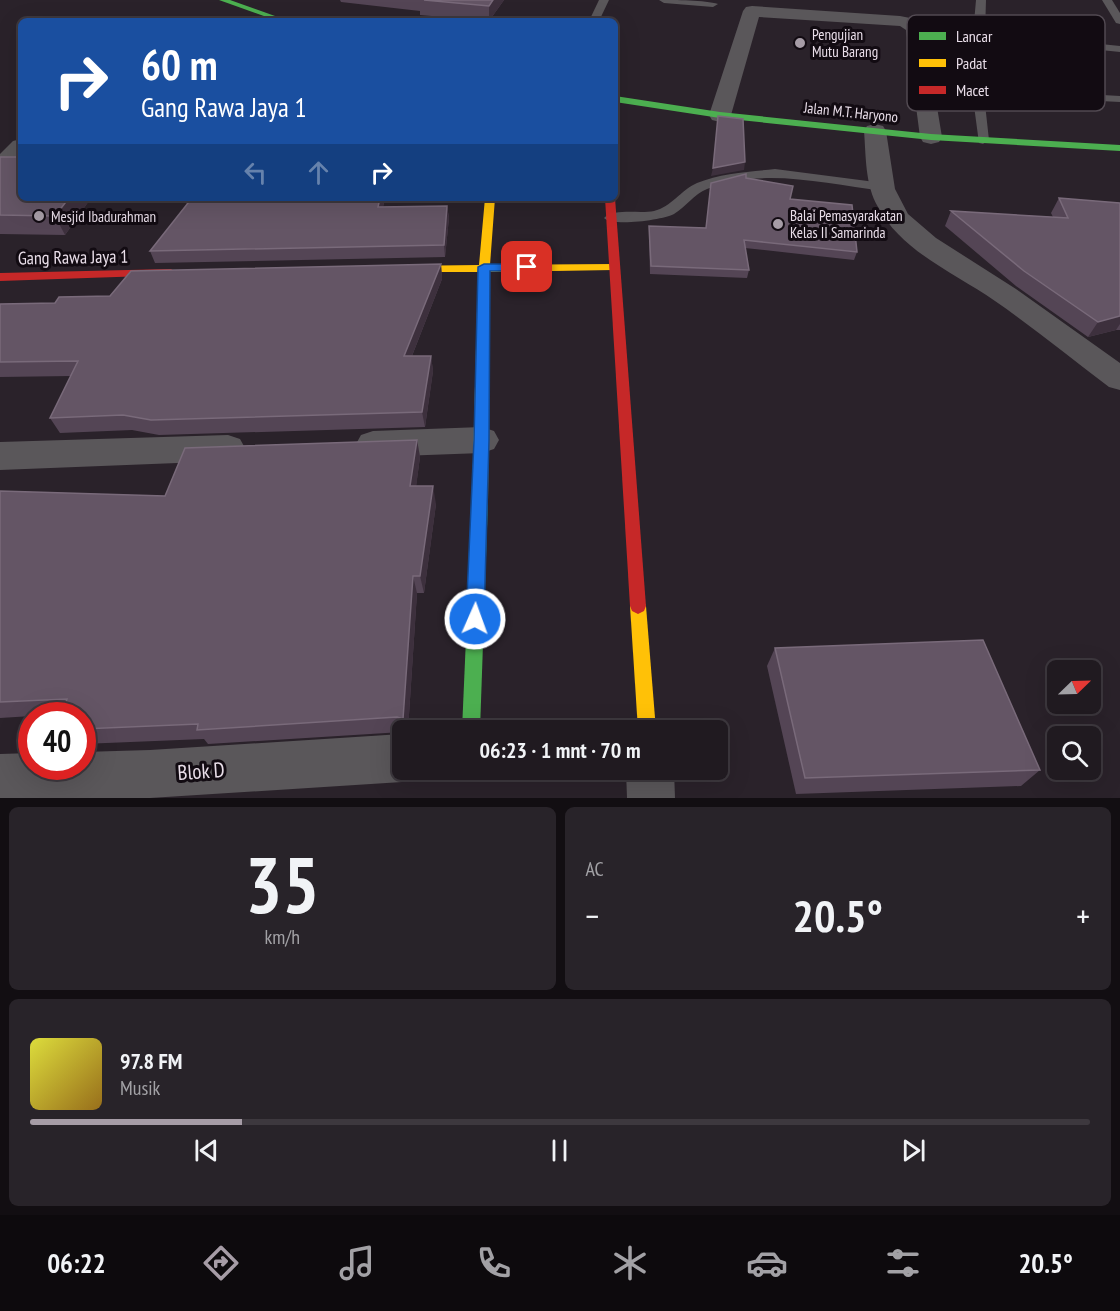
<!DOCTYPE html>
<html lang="id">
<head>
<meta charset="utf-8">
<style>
  body { margin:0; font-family:"PT Sans Narrow",sans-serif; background:#282329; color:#f1f3f6; height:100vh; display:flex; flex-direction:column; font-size:22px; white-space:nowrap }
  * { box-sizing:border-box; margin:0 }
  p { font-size:20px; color:#a2a1a5 }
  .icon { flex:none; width:33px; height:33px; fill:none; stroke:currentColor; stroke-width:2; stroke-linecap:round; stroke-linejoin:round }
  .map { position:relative; height:798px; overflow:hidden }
  .details { display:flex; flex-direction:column; gap:9px; padding:9px; background:#120e12; flex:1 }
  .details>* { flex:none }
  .top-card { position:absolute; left:18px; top:18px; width:600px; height:183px; border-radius:9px; box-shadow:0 6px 24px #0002,0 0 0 2px #3d383e; background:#1a4fa0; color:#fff; overflow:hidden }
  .needle { width:39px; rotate:67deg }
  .fabs { position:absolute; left:1047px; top:660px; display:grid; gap:12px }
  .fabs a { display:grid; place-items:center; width:54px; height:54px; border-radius:9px; background:#201a20; box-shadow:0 6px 24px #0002,0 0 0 2px #3d383e; font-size:30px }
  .speed { position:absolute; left:18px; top:702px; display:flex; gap:12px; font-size:30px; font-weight:700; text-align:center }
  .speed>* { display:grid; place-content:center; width:78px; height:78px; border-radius:50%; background:#201a20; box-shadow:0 6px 24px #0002,0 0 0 2px #3d383e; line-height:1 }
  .speed .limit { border:9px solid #d22; background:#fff; color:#111 }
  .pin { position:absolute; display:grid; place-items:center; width:51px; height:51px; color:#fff; margin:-26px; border-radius:12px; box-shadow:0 3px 9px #0006 }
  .me { position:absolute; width:66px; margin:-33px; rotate:2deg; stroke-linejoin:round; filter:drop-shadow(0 0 4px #0008) }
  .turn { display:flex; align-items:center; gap:21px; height:126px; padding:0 24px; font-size:27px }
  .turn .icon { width:78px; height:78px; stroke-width:2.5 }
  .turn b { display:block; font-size:42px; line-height:51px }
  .lanes { display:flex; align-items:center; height:57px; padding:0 24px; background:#0003; justify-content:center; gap:30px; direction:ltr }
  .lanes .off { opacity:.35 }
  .big { font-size:45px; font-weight:600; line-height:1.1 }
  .details .tile { flex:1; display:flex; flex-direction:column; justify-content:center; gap:9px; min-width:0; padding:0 21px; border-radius:9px; background:#282329 }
  .details .dial { align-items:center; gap:0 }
  .dial b { font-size:78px; line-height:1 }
  .song { display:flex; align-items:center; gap:18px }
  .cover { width:72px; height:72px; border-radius:9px; background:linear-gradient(135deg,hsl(60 70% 55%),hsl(40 70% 35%)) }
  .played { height:6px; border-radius:3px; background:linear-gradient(90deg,#a69ca6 20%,#3d383e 20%) }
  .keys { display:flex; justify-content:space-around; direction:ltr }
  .heat { display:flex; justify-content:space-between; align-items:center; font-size:33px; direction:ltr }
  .details .tiles { flex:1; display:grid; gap:9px; grid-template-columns:1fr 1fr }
  .tile:last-child { grid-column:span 2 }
  .trip { position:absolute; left:392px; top:720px; width:336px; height:60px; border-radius:9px; background:#201a20; box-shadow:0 6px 24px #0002,0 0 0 2px #3d383e; font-weight:600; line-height:60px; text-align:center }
  .menu { display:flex; height:96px; justify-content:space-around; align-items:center; background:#0d0a0d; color:#a2a1a5 }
  .menu .icon { width:42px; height:42px }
  .menu .active { color:#a69ca6 }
  .menu b { font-size:27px; color:#f1f3f6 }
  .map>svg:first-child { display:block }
</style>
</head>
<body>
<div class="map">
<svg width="1120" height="798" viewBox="0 0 1120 798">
  <rect width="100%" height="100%" fill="#2a222a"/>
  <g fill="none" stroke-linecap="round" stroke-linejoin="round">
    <g fill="#5a575a" fill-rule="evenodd">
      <polygon points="599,0 609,0 599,21 589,21"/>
      <path d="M659,0C675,0 705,0 718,4L713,7L664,3Z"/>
      <polygon points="976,0 986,0 985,32 1120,46 1120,52 985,38 984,88 1120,96 1120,102 984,95 989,140 983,144 979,143 972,91 975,36 973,34"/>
      <polygon points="1102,0 1112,0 1120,13 1120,24 1116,23"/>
      <path d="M775,169L883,183L890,187L883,191C825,184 763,167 707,189C694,194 686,207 674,214C663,220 612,227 604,218C614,208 640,214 654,211C671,207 681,190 697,183C721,173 749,172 775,169Z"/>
    </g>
    <g fill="#5a575a" fill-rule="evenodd">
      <polygon points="752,6 900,16 915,19 924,29 942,137 939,142 931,144 923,142 920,137 906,30 900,26 759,17 731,115 728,120 720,122 712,120 709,115 743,11 746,7"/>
      <path d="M875,124L883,126L886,131L895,189L908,214L936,238L1016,289L1120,363V390L1109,387C1071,358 1034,328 995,301C955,273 902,252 878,207C865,185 866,156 864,131L867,126Z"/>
      <polygon points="21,139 21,159 8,172 0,174 0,154 13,141"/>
      <polygon points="482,427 494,431 499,440 494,449 482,453 373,457 361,453 356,444 361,435 373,431"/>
      <polygon points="228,435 240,439 245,448 240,457 228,461 0,470 0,442"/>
      <polygon points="402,734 402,770 421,770 419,775 402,782 150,798 0,798 0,754 32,753 32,766 82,766 82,752 150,750"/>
      <polygon points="626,770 674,770 675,798 627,798"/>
    </g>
    <g fill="#4caf50" fill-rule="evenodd">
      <polygon points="219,0 230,0 289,21 278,21"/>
      <polygon points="615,96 720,112 931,134 1120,145 1120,151 931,140 720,118 615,102"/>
      <polygon points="480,494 485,496 488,500 480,730 462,730 472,500 475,496"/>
    </g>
    <g fill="#ffc107" fill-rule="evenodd">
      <polygon points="485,198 495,198 490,265 614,264 620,267 614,270 490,272 488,500 485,504 480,506 475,504 472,500 478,272 397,272 391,269 397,266 479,265"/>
      <polygon points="638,598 644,601 646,606 656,730 638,730 630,606 632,601"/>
    </g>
    <g fill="#c62828" fill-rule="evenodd">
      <polygon points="605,198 615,198 646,606 644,611 638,614 632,611 630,606"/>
      <polygon points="171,269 177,273 175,275 0,281 0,273"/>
    </g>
  </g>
  <g fill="#544555">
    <polygon points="340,0 504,0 489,21 420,15 420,11 341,2"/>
    <polygon points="0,157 21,198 91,198 65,235 0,234"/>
    <polygon points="746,178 790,199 857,252 854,260 745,248 749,270 747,278 650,274 649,234 649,226 706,228"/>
    <polygon points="185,198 385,198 383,207 447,206 449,218 445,257 155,263 150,251 187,205"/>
    <polygon points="1059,198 1120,203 1120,330 1116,330 1088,337 1016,286 945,226 951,211 1053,217 1051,213"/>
    <polygon points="441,264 442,279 412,356 431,356 433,371 425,427 159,435 132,430 60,433 50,418 71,376 0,377 0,304 55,303 110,296"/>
    <polygon points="417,440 420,457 416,486 436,504 424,593 417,593 408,730 402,730 402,732 208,744 204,739 82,744 82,716 32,716 0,718 0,491 165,496"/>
    <polygon points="775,648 1040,770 1021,786 796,794 767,666"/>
  </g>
  <g fill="#3d303d">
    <polygon points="493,0 504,0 489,21 489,6"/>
    <polygon points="745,162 744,170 711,176 713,168"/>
    <polygon points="69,198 91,198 65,235 55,216"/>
    <polygon points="380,198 385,198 380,219 378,207"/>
    <polygon points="447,206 449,218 445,257 444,245"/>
    <polygon points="441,264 442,279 406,371 404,356"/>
    <polygon points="1120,316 1120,324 1116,330 1088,337 1098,322"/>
    <polygon points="431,356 433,371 425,427 422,412"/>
    <polygon points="417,440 420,457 414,503 410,486"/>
    <polygon points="433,486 436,504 424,593 420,576"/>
    <polygon points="413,576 417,593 408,730 407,730 403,719"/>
  </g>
  <g fill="#645565" stroke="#796a7a" stroke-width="1.5">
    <polygon points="424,0 493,0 489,6"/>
    <polygon points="718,116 743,119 745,162 713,168"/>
    <polygon points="0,157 21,157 21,198 69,198 55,216 0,215"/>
    <polygon points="746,174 746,178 793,186 790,199 852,205 857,252 744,240 749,270 651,266 649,226 706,228 711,183"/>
    <polygon points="192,198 380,198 378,207 447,206 444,245 150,251"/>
    <polygon points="1059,198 1120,203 1120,316 1098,322 1024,271 951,211 1068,218"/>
    <polygon points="441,264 404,356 431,356 422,412 151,420 123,415 50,418 78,361 0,362 0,304 55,303 59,297 110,296 131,271"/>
    <polygon points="417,440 410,486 433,486 420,576 413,576 403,719 397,717 197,730 198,724 82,729 82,716 61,716 67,699 0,702 0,491 165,496 185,448"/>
    <polygon points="983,640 1040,770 805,778 775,648"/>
  </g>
  <polygon fill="#1a73e8" stroke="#114b97" stroke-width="1.5" points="484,264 527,264 533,267 527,271 490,271 489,440 484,619 481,624 475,627 469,624 466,619 474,440 478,267"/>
  <g fill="#a69ca6" stroke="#120b12" stroke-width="2">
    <circle cx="800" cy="43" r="6"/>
    <circle cx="39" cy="216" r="6"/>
    <circle cx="778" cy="224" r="6"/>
  </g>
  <g text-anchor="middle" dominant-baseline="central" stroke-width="6" stroke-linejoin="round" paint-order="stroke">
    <g font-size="15" fill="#e9dee9" stroke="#120b12" text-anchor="start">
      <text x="812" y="34">Pengujian<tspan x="812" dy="17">Mutu Barang</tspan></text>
      <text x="790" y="215">Balai Pemasyarakatan<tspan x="790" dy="17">Kelas II Samarinda</tspan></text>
      <text x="51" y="216">Mesjid Ibadurahman</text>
    </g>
    <g font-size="15" fill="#e9dee9" stroke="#120b12">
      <text transform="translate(851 112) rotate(6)">Jalan M.T. Haryono</text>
    </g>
    <g font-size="18" fill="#e9dee9" stroke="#120b12">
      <text transform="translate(73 257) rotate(-1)">Gang Rawa Jaya 1</text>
    </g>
    <g font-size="21" fill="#e9dee9" stroke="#120b12">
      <text transform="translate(201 771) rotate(-4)">Blok D</text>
    </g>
  </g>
  <rect x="907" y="15" width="198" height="96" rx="9" fill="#120b12" stroke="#524a52" stroke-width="1.5"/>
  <rect x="919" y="32" width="27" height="8" fill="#4caf50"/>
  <rect x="919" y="59" width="27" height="8" fill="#ffc107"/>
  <rect x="919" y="86" width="27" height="8" fill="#c62828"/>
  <g font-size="16" fill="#e9dee9">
    <text x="956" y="42">Lancar</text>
    <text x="956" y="69">Padat</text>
    <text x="956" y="96">Macet</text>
  </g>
</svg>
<div class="fabs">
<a><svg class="needle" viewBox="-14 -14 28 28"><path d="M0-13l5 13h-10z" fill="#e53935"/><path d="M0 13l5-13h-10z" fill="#a2a1a5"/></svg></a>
<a><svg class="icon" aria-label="search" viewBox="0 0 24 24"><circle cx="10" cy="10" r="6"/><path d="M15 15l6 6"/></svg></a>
</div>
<div class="speed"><div class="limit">40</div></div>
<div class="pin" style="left:527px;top:267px;background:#d93025"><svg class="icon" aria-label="arrive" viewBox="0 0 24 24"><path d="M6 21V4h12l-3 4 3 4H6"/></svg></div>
<svg class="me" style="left:475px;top:619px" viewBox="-20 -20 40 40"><circle r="17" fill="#1a73e8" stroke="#fff" stroke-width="3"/><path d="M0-11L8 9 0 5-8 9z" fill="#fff"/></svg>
<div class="trip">06:23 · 1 mnt · 70 m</div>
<div class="top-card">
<div class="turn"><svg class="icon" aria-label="right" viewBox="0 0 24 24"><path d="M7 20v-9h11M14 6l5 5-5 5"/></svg><div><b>60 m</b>Gang Rawa Jaya 1</div></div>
<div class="lanes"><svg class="icon off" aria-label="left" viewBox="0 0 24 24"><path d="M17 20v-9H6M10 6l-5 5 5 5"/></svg><svg class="icon off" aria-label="ahead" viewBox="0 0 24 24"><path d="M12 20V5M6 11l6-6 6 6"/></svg><svg class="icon" aria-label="right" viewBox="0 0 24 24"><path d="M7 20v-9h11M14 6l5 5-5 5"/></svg></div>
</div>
</div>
<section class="details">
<div class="tiles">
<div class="tile dial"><b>35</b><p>km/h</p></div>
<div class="tile"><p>AC</p>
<div class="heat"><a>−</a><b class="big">20.5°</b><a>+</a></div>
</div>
<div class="tile">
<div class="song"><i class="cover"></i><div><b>97.8 FM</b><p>Musik</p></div></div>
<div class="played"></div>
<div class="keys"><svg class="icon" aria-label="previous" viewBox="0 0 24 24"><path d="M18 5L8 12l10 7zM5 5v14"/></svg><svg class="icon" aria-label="pause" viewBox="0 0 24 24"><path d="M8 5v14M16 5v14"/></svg><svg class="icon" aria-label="next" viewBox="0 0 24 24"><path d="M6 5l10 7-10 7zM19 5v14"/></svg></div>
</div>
</div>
</section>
<nav class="menu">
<b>06:22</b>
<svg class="icon active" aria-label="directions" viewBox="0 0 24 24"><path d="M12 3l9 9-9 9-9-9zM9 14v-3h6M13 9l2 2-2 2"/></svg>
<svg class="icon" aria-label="music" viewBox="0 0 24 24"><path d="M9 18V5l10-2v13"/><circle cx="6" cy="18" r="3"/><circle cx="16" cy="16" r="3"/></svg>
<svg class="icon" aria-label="phone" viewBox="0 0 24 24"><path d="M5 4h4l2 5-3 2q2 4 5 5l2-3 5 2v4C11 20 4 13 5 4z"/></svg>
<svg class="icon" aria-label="climate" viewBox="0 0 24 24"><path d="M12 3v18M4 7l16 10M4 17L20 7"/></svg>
<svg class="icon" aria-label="car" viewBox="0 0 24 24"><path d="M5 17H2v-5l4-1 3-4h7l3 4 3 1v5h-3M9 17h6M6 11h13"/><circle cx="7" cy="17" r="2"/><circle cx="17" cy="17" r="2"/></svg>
<svg class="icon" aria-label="filters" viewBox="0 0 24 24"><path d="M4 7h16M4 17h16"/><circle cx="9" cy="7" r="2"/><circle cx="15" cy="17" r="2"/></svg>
<b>20.5°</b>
</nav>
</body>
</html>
